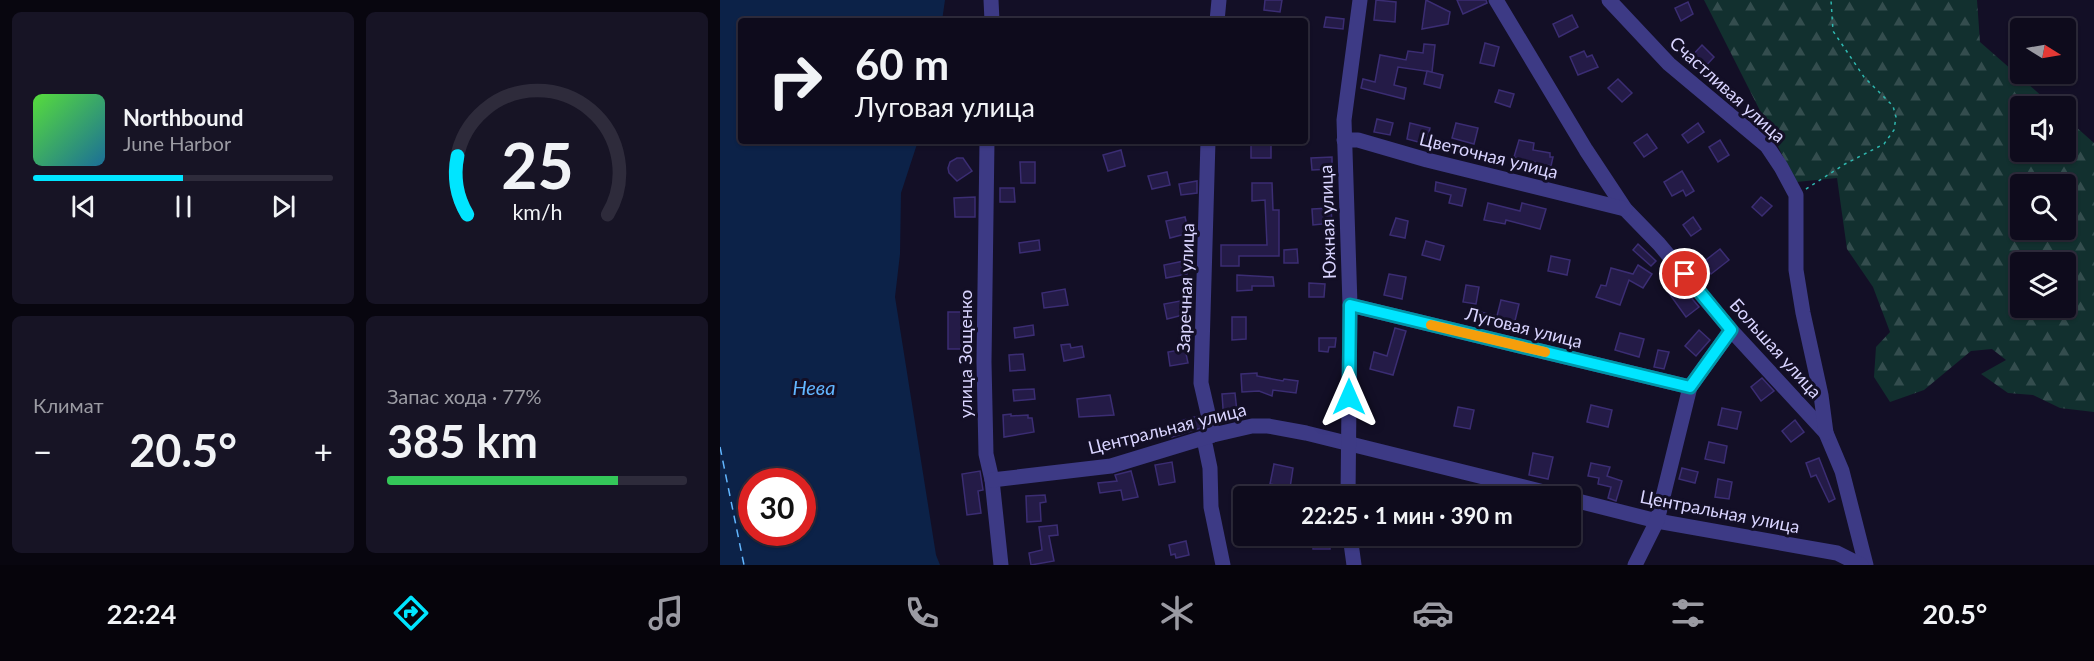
<!DOCTYPE html>
<html lang="ru">
<head>
<meta charset="utf-8">
<style>
  body { margin:0; font-family:Lato,sans-serif; background:#171425; color:#f1f3f6; height:100vh; display:flex; flex-direction:column; font-size:22px; white-space:nowrap }
  * { box-sizing:border-box; margin:0 }
  p { font-size:20px; color:#9b9ba3 }
  .icon { flex:none; width:33px; height:33px; fill:none; stroke:currentColor; stroke-width:2; stroke-linecap:round; stroke-linejoin:round }
  .map { position:relative; flex:1; overflow:hidden }
  .sheet { display:flex; flex-direction:column; gap:12px; padding:12px; background:#08060f; width:720px }
  .sheet>* { flex:none }
  .guide { position:absolute; left:18px; top:18px; width:570px; height:126px; border-radius:6px; box-shadow:0 2px 4px #0004,0 0 0 2px #2e2b3b; background:#0e0b1c; color:#f1f3f6; overflow:hidden }
  .needle { width:39px; rotate:101deg }
  .controls { position:absolute; left:1290px; top:18px; display:grid; gap:12px }
  .controls a { display:grid; place-items:center; width:66px; height:66px; border-radius:6px; background:#0e0b1c; box-shadow:0 2px 4px #0004,0 0 0 2px #2e2b3b; font-size:30px }
  .speed { position:absolute; left:18px; top:468px; display:flex; gap:12px; font-size:30px; font-weight:700; text-align:center }
  .speed>* { display:grid; place-content:center; width:78px; height:78px; border-radius:50%; background:#0e0b1c; box-shadow:0 2px 4px #0004,0 0 0 2px #2e2b3b; line-height:1 }
  .speed .limit { border:9px solid #d22; background:#fff; color:#111 }
  .pin { position:absolute; display:grid; place-items:center; width:51px; height:51px; color:#fff; margin:-26px; border:3px solid #fff; border-radius:50%; box-shadow:0 2px 6px #0007 }
  .me { position:absolute; width:66px; margin:-33px; rotate:0deg; stroke-linejoin:round; filter:drop-shadow(0 0 4px #0008) }
  .turn { display:flex; align-items:center; gap:21px; height:126px; padding:0 18px; font-size:27px }
  .turn .icon { width:78px; height:78px; stroke-width:2.5 }
  .turn b { display:block; font-size:42px; line-height:51px }
  .big { font-size:45px; font-weight:700; line-height:1.1 }
  .sheet .tile { flex:1; display:flex; flex-direction:column; justify-content:center; gap:9px; min-width:0; padding:0 21px; border-radius:9px; background:#171425 }
  .sheet .dial { align-items:center; gap:0 }
  .dial svg { height:156px; overflow:visible; fill:none; stroke:#2e2b3b; stroke-width:7; stroke-linecap:round; text-anchor:middle }
  .dial text { fill:#f1f3f6; stroke:none }
  .song { display:flex; align-items:center; gap:18px }
  .cover { width:72px; height:72px; border-radius:9px; background:linear-gradient(135deg,hsl(110 70% 55%),hsl(200 70% 35%)) }
  .played { height:6px; border-radius:3px; background:linear-gradient(90deg,#00e5ff 50%,#2e2b3b 50%) }
  .keys { display:flex; justify-content:space-around; direction:ltr }
  .heat { display:flex; justify-content:space-between; align-items:center; font-size:33px; direction:ltr }
  .charge { height:9px; border-radius:4px; background:linear-gradient(90deg,#34c759 77%,#2e2b3b 0) }
  .sheet .tiles { flex:1; display:grid; gap:12px; grid-template-columns:repeat(2,1fr) }
  .trip { position:absolute; left:513px; top:486px; width:348px; height:60px; border-radius:6px; background:#0e0b1c; box-shadow:0 2px 4px #0004,0 0 0 2px #2e2b3b; font-weight:700; line-height:60px; text-align:center }
  .tab-bar { display:flex; height:96px; justify-content:space-around; align-items:center; background:#06040b; color:#9b9ba3 }
  .tab-bar .icon { width:42px; height:42px }
  .tab-bar .active { color:#00e5ff }
  .tab-bar b { font-size:27px; color:#f1f3f6 }
  main { display:flex; flex:1; min-height:0 }
  .map>svg:first-child { display:block }
</style>
</head>
<body>
<main>
<section class="sheet">
<div class="tiles">
<div class="tile">
<div class="song"><i class="cover"></i><div><b>Northbound</b><p>June Harbor</p></div></div>
<div class="played"></div>
<div class="keys"><svg class="icon" aria-label="previous" viewBox="0 0 24 24"><path d="M18 5L8 12l10 7zM5 5v14"/></svg><svg class="icon" aria-label="pause" viewBox="0 0 24 24"><path d="M8 5v14M16 5v14"/></svg><svg class="icon" aria-label="next" viewBox="0 0 24 24"><path d="M6 5l10 7-10 7zM19 5v14"/></svg></div>
</div>
<div class="tile dial"><svg viewBox="0 0 100 80">
<path d="M14 69A42 42 0 1 1 86 69"/>
<path d="M14 69A42 42 0 0 1 9 39" stroke="#00e5ff"/>
<text x="50" y="56" font-size="32" font-weight="700">25</text>
<text x="50" y="72" font-size="11">km/h</text>
</svg></div>
<div class="tile"><p>Климат</p>
<div class="heat"><a>−</a><b class="big">20.5°</b><a>+</a></div>
</div>
<div class="tile"><p>Запас хода · 77%</p><b class="big">385 km</b><div class="charge"></div></div>
</div>
</section>
<div class="map">
<svg width="1374" height="565" viewBox="0 0 1374 565">
  <defs>
    <pattern id="forest-firs" width="22" height="20" patternUnits="userSpaceOnUse" patternTransform="scale(1.5)"><rect width="22" height="20" fill="#12302f"/><path d="M5 1l3.5 6h-7zM16 11l3.5 6h-7z" fill="#344d4e"/></pattern>
  </defs>
  <rect width="100%" height="100%" fill="#130f26"/>
  <path fill="url(#forest-firs)" fill-rule="evenodd" d="M984,0H1257L1260,42L1333,106H1300V152H1346V118L1374,143V412L1340,408L1313,395L1288,393L1261,374L1286,360L1272,349L1251,351L1204,390L1170,402L1154,377L1156,347L1170,332L1153,287L1127,249L1117,178L1076,182ZM1300,184H1346V230H1300ZM1300,262H1346V308H1300Z"/>
  <path fill="#0c2248" fill-rule="evenodd" d="M0,0H225L222,21H21V141H198L181,193L180,254L175,297L216,555L220,565H0ZM32,482H82V532H32Z"/>
  <g fill="none" stroke-linecap="round" stroke-linejoin="round">
    <polyline stroke="#62b6ff" stroke-width="1.5" stroke-dasharray="8 6" stroke-linecap="butt" points="0,447 24,565"/>
  </g>
  <g fill="#241b47" stroke="#3b2d73" stroke-width="1.5">
    <polygon points="545,0 562,0 560,12 544,10"/>
    <polygon points="656,0 676,2 675,22 654,20"/>
    <polygon points="706,0 730,12 728,24 702,29"/>
    <polygon points="737,0 766,0 767,3 743,14"/>
    <polygon points="968,2 973,14 961,21 955,8"/>
    <polygon points="852,15 858,27 839,37 833,24"/>
    <polygon points="606,17 624,19 623,29 604,27"/>
    <polygon points="765,43 779,47 774,66 760,63"/>
    <polygon points="704,44 715,45 712,72 678,67 674,85 686,88 684,99 641,88 643,79 655,82 660,55 686,60 688,51 703,53"/>
    <polygon points="982,45 994,57 982,70 970,58"/>
    <polygon points="864,51 867,57 872,55 878,67 858,75 850,57"/>
    <polygon points="707,71 723,75 720,88 704,84"/>
    <polygon points="898,79 912,93 902,102 888,88"/>
    <polygon points="779,90 794,94 790,107 775,102"/>
    <polygon points="657,119 673,123 670,135 654,132"/>
    <polygon points="690,123 710,128 706,144 687,139"/>
    <polygon points="736,123 758,128 754,144 732,138"/>
    <polygon points="978,123 984,132 968,143 962,135"/>
    <polygon points="927,134 937,148 924,157 914,143"/>
    <polygon points="799,140 814,143 813,150 830,153 830,157 833,157 831,166 828,165 827,169 817,167 818,163 794,157"/>
    <polygon points="1000,140 1009,155 998,162 989,147"/>
    <rect x="531" y="144" width="20" height="14"/>
    <polygon points="401,150 405,166 388,171 383,155"/>
    <polygon points="612,157 612,169 592,170 591,158"/>
    <polygon points="237,158 243,158 252,171 237,181 229,173 228,168 230,162"/>
    <polygon points="300,162 315,162 315,183 301,183"/>
    <polygon points="962,171 974,191 966,196 963,190 952,196 944,182"/>
    <polygon points="447,172 450,185 432,189 428,176"/>
    <polygon points="477,181 477,193 461,195 459,184"/>
    <polygon points="716,182 746,189 742,206 729,203 731,195 715,191"/>
    <polygon points="532,183 552,183 553,210 559,210 559,256 519,256 519,266 501,266 501,245 547,245 545,200 532,201"/>
    <polygon points="280,188 294,188 295,202 280,202"/>
    <polygon points="255,197 255,217 235,217 234,198"/>
    <polygon points="1041,197 1052,206 1042,216 1032,207"/>
    <polygon points="768,203 800,211 802,203 826,209 820,229 786,220 785,224 764,220"/>
    <polygon points="611,208 612,223 593,225 592,209"/>
    <polygon points="465,217 469,233 450,238 446,221"/>
    <polygon points="973,217 981,229 971,236 963,225"/>
    <polygon points="676,218 688,221 685,238 670,235"/>
    <polygon points="319,240 320,250 300,253 299,243"/>
    <polygon points="706,241 724,246 720,260 702,255"/>
    <polygon points="918,244 936,261 931,266 913,250"/>
    <polygon points="577,249 578,263 564,263 564,250"/>
    <polygon points="1000,249 1009,260 991,274 982,263"/>
    <polygon points="831,256 850,260 847,275 828,271"/>
    <polygon points="464,261 467,274 446,278 444,265"/>
    <polygon points="918,265 932,274 923,288 909,280 900,305 876,297 881,285 886,286 891,268 913,274"/>
    <polygon points="669,274 686,277 682,299 664,295"/>
    <polygon points="517,275 553,277 554,286 532,286 532,290 517,291"/>
    <polygon points="951,279 966,297 969,295 979,307 966,317 943,285"/>
    <polygon points="589,283 605,284 604,297 589,297"/>
    <polygon points="746,285 759,287 756,304 743,302"/>
    <polygon points="345,289 348,305 324,308 322,293"/>
    <polygon points="781,300 799,304 793,329 768,323 767,325 753,323 756,311 777,316"/>
    <polygon points="460,301 463,315 447,319 444,304"/>
    <rect x="228" y="312" width="18" height="37"/>
    <polygon points="512,317 526,317 526,339 512,340"/>
    <polygon points="313,325 314,335 295,338 294,328"/>
    <polygon points="675,328 686,331 673,375 650,369 654,352 667,356"/>
    <polygon points="979,330 990,340 976,356 965,346"/>
    <polygon points="900,333 924,339 919,357 895,350"/>
    <polygon points="599,338 616,338 615,347 609,347 608,352 599,351"/>
    <polygon points="350,344 351,348 362,346 364,357 344,361 341,345"/>
    <polygon points="465,349 468,363 450,366 448,352"/>
    <polygon points="938,350 949,352 944,369 934,367"/>
    <polygon points="303,354 305,370 290,371 289,355"/>
    <polygon points="537,373 537,376 563,381 564,379 578,381 576,393 553,390 552,396 539,391 522,392 521,374"/>
    <polygon points="1042,378 1054,391 1041,401 1031,387"/>
    <polygon points="314,389 315,399 294,401 293,390"/>
    <polygon points="515,393 517,412 520,412 520,419 504,422 502,394"/>
    <polygon points="390,395 394,415 359,417 357,399"/>
    <polygon points="871,405 892,410 888,427 867,422"/>
    <polygon points="738,407 754,410 750,429 734,426"/>
    <polygon points="1002,408 1021,412 1017,429 998,425"/>
    <polygon points="291,414 291,416 308,415 308,418 312,418 314,432 284,437 283,415"/>
    <polygon points="479,416 481,428 452,437 448,424"/>
    <polygon points="1075,420 1084,432 1071,442 1062,431"/>
    <polygon points="989,442 1007,446 1004,463 985,459"/>
    <polygon points="813,453 833,457 828,479 809,475"/>
    <polygon points="1099,458 1115,499 1109,502 1096,475 1091,477 1086,463"/>
    <polygon points="452,462 455,482 439,485 435,465"/>
    <polygon points="871,463 890,467 887,476 902,481 896,501 888,498 891,487 878,484 879,478 868,476"/>
    <polygon points="554,464 573,468 570,488 550,484"/>
    <polygon points="962,468 978,472 975,483 959,479"/>
    <polygon points="260,471 263,490 258,491 261,513 247,515 242,474"/>
    <polygon points="411,471 418,497 403,500 401,490 380,493 378,483 397,481 395,475"/>
    <polygon points="998,479 1012,482 1009,499 995,497"/>
    <polygon points="325,495 326,502 320,503 321,521 307,522 306,496"/>
    <polygon points="337,525 338,535 329,536 334,561 311,565 309,553 322,550 319,527"/>
    <rect x="593" y="536" width="17" height="13"/>
    <polygon points="466,541 469,555 456,558 455,554 451,555 449,545"/>
  </g>
  <g fill="none" stroke-linecap="round" stroke-linejoin="round">
    <polyline stroke="#2fb8b0" stroke-width="1.5" stroke-dasharray="3 4.5" stroke-linecap="butt" points="1086,189 1125,164 1164,144 1174,130 1176,117 1173,106 1144,77 1113,31 1111,0"/>
    <g stroke="#3d3a85" stroke-width="15">
      <polyline points="271,0 272,21"/>
      <polyline points="776,0 866,150 905,209 939,244 1011,330 1106,433 1122,471 1146,565"/>
      <polyline points="889,0 949,64 1047,146 1061,167 1076,195 1076,270 1083,313 1101,395 1106,433"/>
      <polyline points="497,21 499,0"/>
      <polyline points="624,140 638,140 707,160 905,209"/>
      <polyline points="267,141 264,362 266,454 272,480 281,565"/>
      <polyline points="488,141 481,383 493,435"/>
      <polyline points="630,305 970,387"/>
      <polyline points="484,439 490,468 491,507 503,565"/>
      <polyline points="272,480 391,466 493,435 532,426 548,426 586,433 840,496"/>
      <polyline points="628,496 630,305 624,120 640,0"/>
      <polyline points="850,499 937,521 1117,553 1141,565"/>
      <polyline points="630,536 634,565"/>
      <polyline points="915,565 937,521 970,387 1011,330"/>
    </g>
  </g>
  <g fill="none" stroke-linecap="round" stroke-linejoin="round">
    <defs>
      <polyline id="route" points="629,397 630,305 970,387 1011,330 965,274"/>
    </defs>
    <use href="#route" stroke="#0095a6" stroke-width="15"/>
    <use href="#route" stroke="#00e5ff" stroke-width="10"/>
    <polyline stroke="#f59e0b" stroke-width="10" points="711,325 825,352"/>
  </g>
  <g text-anchor="middle" dominant-baseline="central" stroke-width="6" stroke-linejoin="round" paint-order="stroke">
    <g font-size="18" fill="#d9d4ff" stroke="#130f26">
      <text transform="translate(1008 89) rotate(42)">Счастливая улица</text>
      <text transform="translate(769 155) rotate(14)">Цветочная улица</text>
      <text transform="translate(607 222) rotate(-92)">Южная улица</text>
      <text transform="translate(465 288) rotate(-88)">Заречная улица</text>
      <text transform="translate(804 327) rotate(14)">Луговая улица</text>
      <text transform="translate(1056 348) rotate(48)">Большая улица</text>
      <text transform="translate(245 354) rotate(-90)">улица Зощенко</text>
      <text transform="translate(447 428) rotate(-14)">Центральная улица</text>
      <text transform="translate(1000 511) rotate(11)">Центральная улица</text>
    </g>
    <g font-size="20" font-style="italic" fill="#62b6ff" stroke="#130f26">
      <text x="94" y="387">Нева</text>
    </g>
  </g>
</svg>
<div class="controls">
<a><svg class="needle" viewBox="-14 -14 28 28"><path d="M0-13l5 13h-10z" fill="#e53935"/><path d="M0 13l5-13h-10z" fill="#9b9ba3"/></svg></a>
<a><svg class="icon" aria-label="sound" viewBox="0 0 24 24"><path d="M4 9h4l5-4v14l-5-4H4zM17 9q2 3 0 6"/></svg></a>
<a><svg class="icon" aria-label="search" viewBox="0 0 24 24"><circle cx="10" cy="10" r="6"/><path d="M15 15l6 6"/></svg></a>
<a><svg class="icon" aria-label="layers" viewBox="0 0 24 24"><path d="M12 4l9 5-9 5-9-5zM3 14l9 5 9-5"/></svg></a>
</div>
<div class="speed"><div class="limit">30</div></div>
<div class="pin" style="left:965px;top:274px;background:#d93025"><svg class="icon" aria-label="arrive" viewBox="0 0 24 24"><path d="M6 21V4h12l-3 4 3 4H6"/></svg></div>
<svg class="me" style="left:629px;top:397px" viewBox="-20 -20 40 40"><path d="M0-17L14 15 0 8-14 15z" fill="#00e5ff" stroke="#fff" stroke-width="4"/></svg>
<div class="trip">22:25 · 1 мин · 390 m</div>
<div class="guide">
<div class="turn"><svg class="icon" aria-label="right" viewBox="0 0 24 24"><path d="M7 20v-9h11M14 6l5 5-5 5"/></svg><div><b>60 m</b>Луговая улица</div></div>
</div>
</div>
</main>
<nav class="tab-bar">
<b>22:24</b>
<svg class="icon active" aria-label="directions" viewBox="0 0 24 24"><path d="M12 3l9 9-9 9-9-9zM9 14v-3h6M13 9l2 2-2 2"/></svg>
<svg class="icon" aria-label="music" viewBox="0 0 24 24"><path d="M9 18V5l10-2v13"/><circle cx="6" cy="18" r="3"/><circle cx="16" cy="16" r="3"/></svg>
<svg class="icon" aria-label="phone" viewBox="0 0 24 24"><path d="M5 4h4l2 5-3 2q2 4 5 5l2-3 5 2v4C11 20 4 13 5 4z"/></svg>
<svg class="icon" aria-label="climate" viewBox="0 0 24 24"><path d="M12 3v18M4 7l16 10M4 17L20 7"/></svg>
<svg class="icon" aria-label="car" viewBox="0 0 24 24"><path d="M5 17H2v-5l4-1 3-4h7l3 4 3 1v5h-3M9 17h6M6 11h13"/><circle cx="7" cy="17" r="2"/><circle cx="17" cy="17" r="2"/></svg>
<svg class="icon" aria-label="filters" viewBox="0 0 24 24"><path d="M4 7h16M4 17h16"/><circle cx="9" cy="7" r="2"/><circle cx="15" cy="17" r="2"/></svg>
<b>20.5°</b>
</nav>
</body>
</html>
